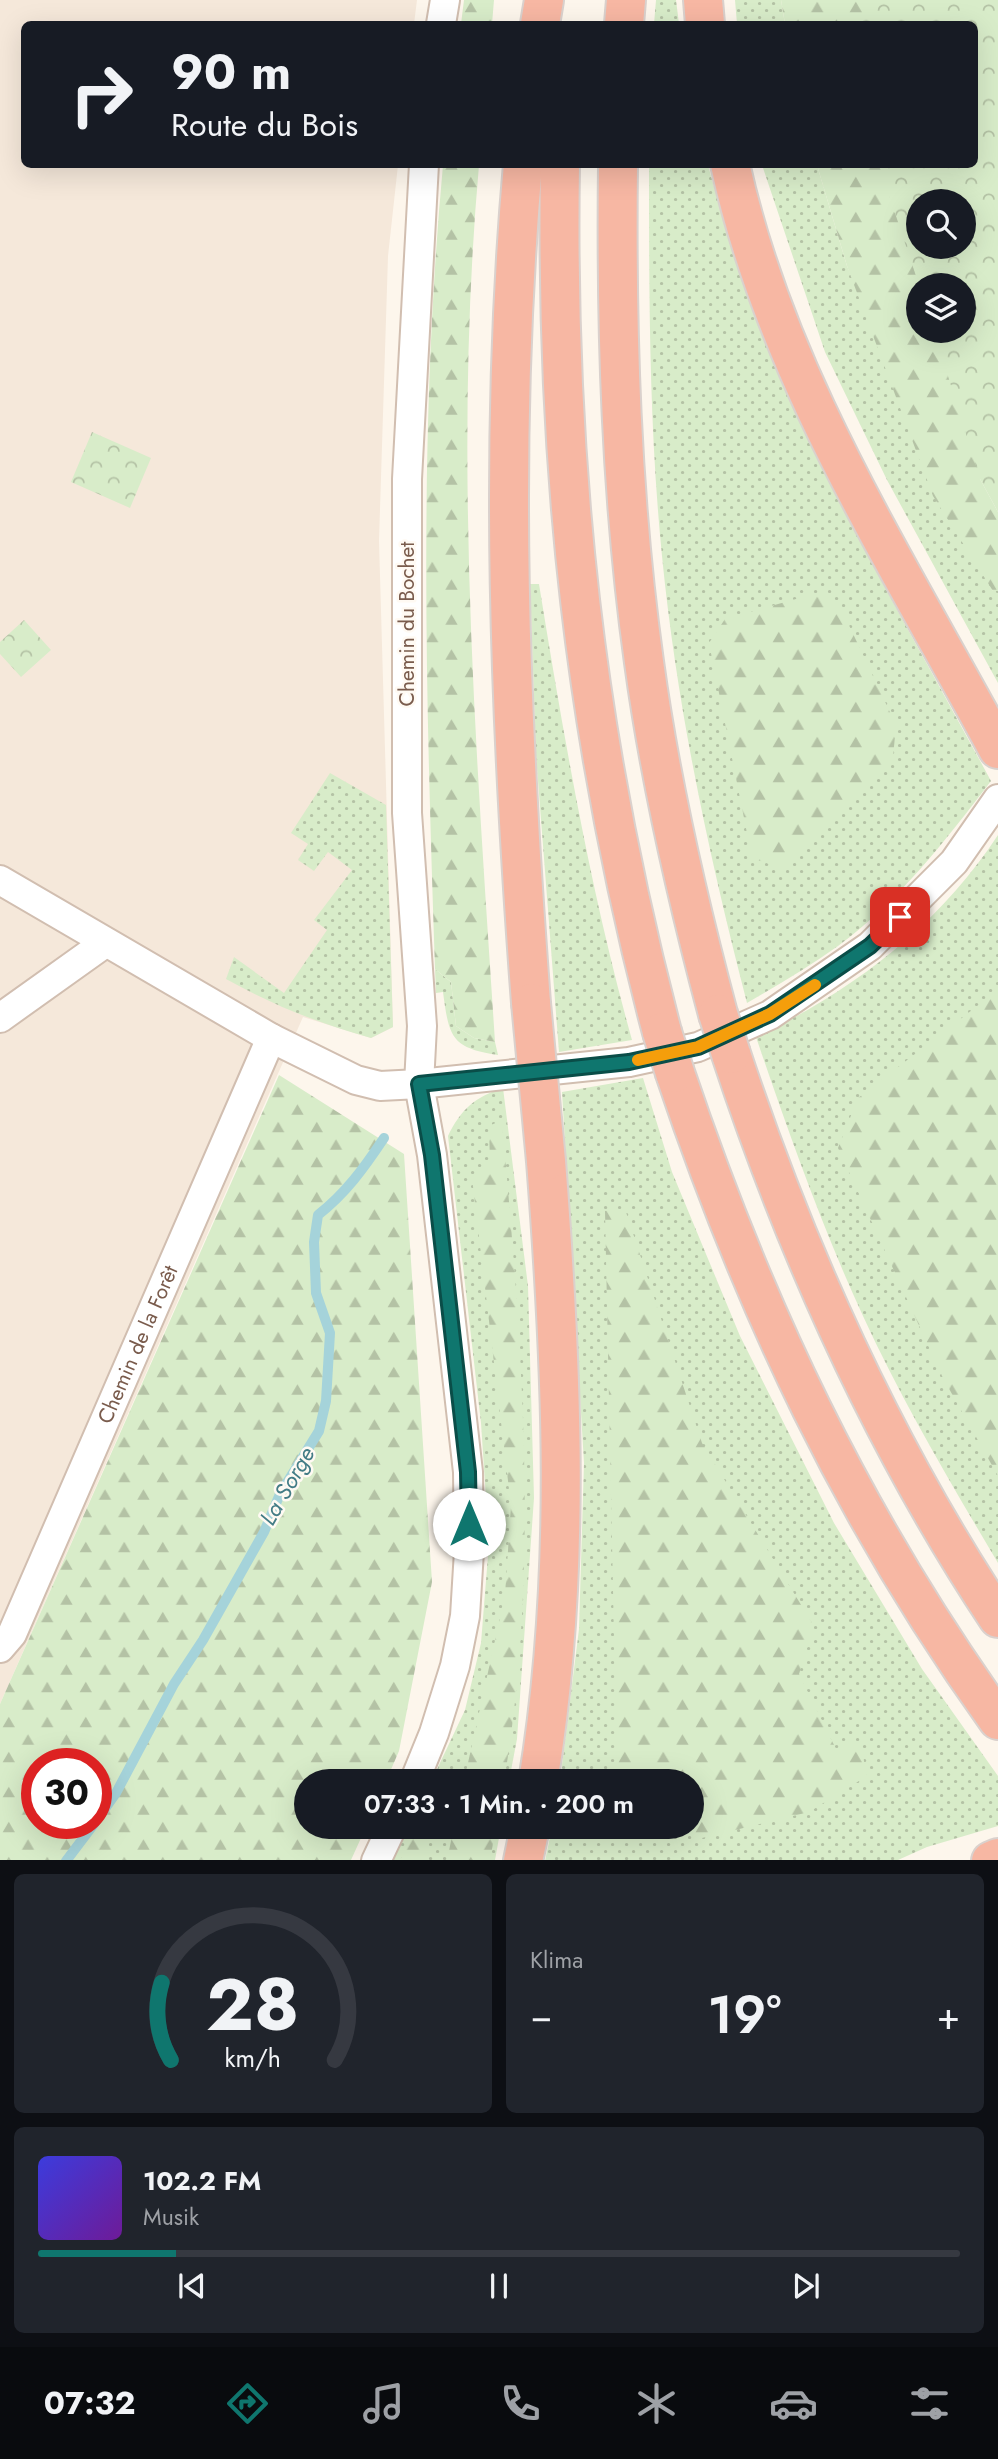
<!DOCTYPE html>
<html lang="de">
<head>
<meta charset="utf-8">
<style>
  body { margin:0; font-family:Jost,sans-serif; background:#20242c; color:#f1f3f6; height:100vh; display:flex; flex-direction:column; font-size:26px; white-space:nowrap }
  * { box-sizing:border-box; margin:0 }
  p { font-size:23px; color:#9ea1a6 }
  .icon { flex:none; width:38px; height:38px; fill:none; stroke:currentColor; stroke-width:2; stroke-linecap:round; stroke-linejoin:round }
  .map { position:relative; height:1860px; overflow:hidden }
  .sheet { display:flex; flex-direction:column; gap:14px; padding:14px; background:#0d0f14; flex:1 }
  .sheet>* { flex:none }
  .banner { position:absolute; left:21px; top:21px; width:957px; height:147px; border-radius:10px; box-shadow:0 7px 28px #0002; background:#171b24; color:#f1f3f6; overflow:hidden }
  .controls { position:absolute; left:906px; top:189px; display:grid; gap:14px }
  .controls a { display:grid; place-items:center; width:70px; height:70px; border-radius:50%; background:#171b24; box-shadow:0 7px 28px #0002; font-size:35px }
  .speed { position:absolute; left:21px; top:1748px; display:flex; gap:14px; font-size:35px; font-weight:700; text-align:center }
  .speed>* { display:grid; place-content:center; width:91px; height:91px; border-radius:50%; background:#171b24; box-shadow:0 7px 28px #0002; line-height:1 }
  .speed .limit { border:10px solid #d22; background:#fff; color:#111 }
  .pin { position:absolute; display:grid; place-items:center; width:60px; height:60px; color:#fff; margin:-30px; border-radius:14px; box-shadow:0 4px 10px #0006 }
  .me { position:absolute; width:77px; margin:-38px; rotate:0deg; stroke-linejoin:round; filter:drop-shadow(0 0 5px #0008) }
  .turn { display:flex; align-items:center; gap:24px; height:147px; padding:0 35px; font-size:32px }
  .turn .icon { width:91px; height:91px; stroke-width:2.5 }
  .turn b { display:block; font-size:49px; line-height:60px }
  .big { font-size:52px; font-weight:600; line-height:1.1 }
  .sheet .card { flex:1; display:flex; flex-direction:column; justify-content:center; gap:10px; min-width:0; padding:0 24px; border-radius:10px; background:#20242c }
  .sheet .dial { align-items:center; gap:0 }
  .dial svg { height:182px; overflow:visible; fill:none; stroke:#363941; stroke-width:7; stroke-linecap:round; text-anchor:middle }
  .dial text { fill:#f1f3f6; stroke:none }
  .song { display:flex; align-items:center; gap:21px }
  .cover { width:84px; height:84px; border-radius:10px; background:linear-gradient(135deg,hsl(240 70% 55%),hsl(280 70% 35%)) }
  .played { height:7px; border-radius:4px; background:linear-gradient(90deg,#0f766e 15%,#363941 15%) }
  .keys { display:flex; justify-content:space-around; direction:ltr }
  .heat { display:flex; justify-content:space-between; align-items:center; font-size:38px; direction:ltr }
  .sheet .tiles { flex:1; display:grid; gap:14px; grid-template-columns:1fr 1fr }
  .card:last-child { grid-column:span 2 }
  .trip { position:absolute; left:294px; top:1769px; width:410px; height:70px; border-radius:35px; background:#171b24; box-shadow:0 7px 28px #0002; font-weight:600; line-height:70px; text-align:center }
  .tab-bar { display:flex; height:112px; justify-content:space-around; align-items:center; background:#090b0e; color:#9ea1a6 }
  .tab-bar .icon { width:49px; height:49px }
  .tab-bar .selected { color:#0f766e }
  .tab-bar b { font-size:32px; color:#f1f3f6 }
  .map>svg:first-child { display:block }
</style>
</head>
<body>
<div class="map">
<svg width="998" height="1861" viewBox="0 0 998 1861">
  <defs>
    <pattern id="grass-dots" width="8" height="8" patternUnits="userSpaceOnUse" patternTransform="scale(1.75)"><rect width="8" height="8" fill="#d8ecc9"/><path d="M2 2h.1M6 6h.1" fill="none" stroke="#b4c2a5" stroke-width="1.8" stroke-linecap="round"/></pattern>
    <pattern id="forest-firs" width="22" height="20" patternUnits="userSpaceOnUse" patternTransform="scale(1.75)"><rect width="22" height="20" fill="#d8ecc9"/><path d="M5 1l3.5 6h-7zM16 11l3.5 6h-7z" fill="#b4c2a5"/></pattern>
    <pattern id="park-crowns" width="20" height="18" patternUnits="userSpaceOnUse" patternTransform="scale(1.75)"><rect width="20" height="18" fill="#d8ecc9"/><path d="M2 6a3 3 0 1 1 6 0M12 15a3 3 0 1 1 6 0" fill="none" stroke="#b4c2a5"/></pattern>
  </defs>
  <rect width="100%" height="100%" fill="#fdf6ec"/>
  <polygon fill="#f5e8da" points="0,0 417,0 414,24 24,24 24,164 398,165 388,256 379,541 393,1027 371,1038 303,1017 0,1704"/>
  <g fill="url(#grass-dots)">
    <polygon points="656,0 676,0 679,24 654,24"/>
    <polygon points="735,0 781,0 785,24 737,24"/>
    <path d="M649,165H708C725,226 742,288 767,347C830,496 914,638 991,781C945,841 899,901 838,946C809,967 778,985 747,1003C709,856 677,708 662,556C649,426 649,295 649,165Z"/>
    <polygon points="762,165 817,165 847,266 993,591 998,591 998,683 887,480 825,352"/>
    <path d="M530,584H539C564,738 590,890 632,1040L559,1052L536,755Z"/>
    <path d="M330,773L386,805L393,1027L371,1038C320,1024 273,1005 226,979L234,957L284,993L327,930L314,920L352,870L328,852L314,871L298,860L308,844L291,833Z"/>
    <path d="M998,835V1563C950,1482 902,1401 863,1316C821,1225 788,1131 756,1037C854,990 938,926 998,835Z"/>
    <path d="M435,969L451,982L456,1026L474,1038L495,1042L498,1055C451,1048 449,1037 443,992L436,993Z"/>
    <polygon points="643,1078 672,1172 740,1336 834,1523 922,1669 998,1776 998,1826 927,1847 898,1860 545,1861 552,1827 691,1827 691,1782 560,1781 579,1629 584,1463 562,1092"/>
    <path d="M503,1088L528,1286L534,1498L517,1739L509,1781L431,1782L465,1710L481,1643L489,1543L481,1423L448,1136C461,1109 475,1097 503,1088Z"/>
    <polygon points="409,1827 501,1827 495,1860 393,1861"/>
  </g>
  <g fill="url(#forest-firs)" fill-rule="evenodd">
    <polygon points="464,0 494,0 492,24 461,24"/>
    <polygon points="781,0 876,0 880,24 785,24"/>
    <path d="M443,165H479C453,457 476,750 495,1042L474,1038L456,1026L451,982L435,969C426,699 418,434 443,165Z"/>
    <path d="M817,165H945L998,209L980,479L998,512V591H993L933,496L847,266ZM919,201H964V247H919ZM919,285H964V331H919Z"/>
    <polygon points="821,592 839,604 896,725 893,757 784,869 752,858 709,643 725,619"/>
    <polygon points="998,990 998,1476 943,1378 838,1148 858,1098"/>
    <path d="M279,1075L404,1154L432,1582L399,1751L386,1781L306,1782V1827H366L351,1860H0V1704ZM37,1764H96V1824H37Z"/>
    <path d="M502,1120C521,1339 541,1563 504,1781H464L505,1595L511,1506L472,1178L490,1163L489,1126Z"/>
    <polygon points="625,1209 702,1443 814,1626 799,1674 836,1749 860,1741 867,1776 809,1812 702,1838 686,1827 691,1827 691,1782 617,1779 605,1211"/>
    <polygon points="417,1827 433,1827 425,1860 400,1860"/>
    <polygon points="454,1827 496,1827 490,1860 447,1860"/>
  </g>
  <g fill="url(#park-crowns)" fill-rule="evenodd">
    <path d="M861,0H998V512L980,479L934,331H964V285H919L879,165L975,164V24H863ZM919,201H964V247H919Z"/>
    <polygon points="92,432 151,458 130,508 71,482"/>
    <polygon points="24,620 51,650 21,677 0,654 0,642"/>
  </g>
  <g fill="none" stroke-linecap="round" stroke-linejoin="round">
    <g stroke="#a5d3da" stroke-width="10">
      <path d="M96,1821L116,1793L174,1684L203,1640L264,1532L280,1494L319,1431L326,1401L330,1333L316,1293L314,1242L318,1215C346,1193 364,1168 384,1138"/>
      <polyline points="66,1861 94,1824"/>
    </g>
    <defs>
      <g id="minor">
        <polyline points="441,24 445,0"/>
        <polyline points="0,880 271,1038 356,1080 380,1086 419,1084 629,1062 698,1047 770,1015 870,946 954,862 998,799"/>
        <polyline points="0,1018 105,943"/>
        <path id="s1" d="M0,1648L12,1634L271,1038"/>
        <polyline points="414,1782 434,1733 455,1666 465,1616 469,1551 468,1472 432,1155 419,1084 422,1026 407,813 407,479 424,164"/>
        <polyline points="376,1861 392,1827"/>
      </g>
      <g id="motorway">
        <polyline points="703,0 705,24"/>
        <polyline points="540,24 544,0"/>
        <polyline points="624,24 626,0"/>
        <path d="M523,164C498,444 510,723 531,1003"/>
        <path d="M560,164C555,467 585,740 662,1032"/>
        <path d="M618,164C616,331 621,497 644,662C660,781 687,898 718,1014"/>
        <path d="M730,164C776,376 897,561 998,749"/>
        <path d="M731,1054C797,1254 882,1443 998,1618"/>
        <path d="M675,1073C754,1308 853,1518 998,1720"/>
        <path d="M538,1782C572,1575 562,1368 546,1161"/>
        <polyline points="523,1861 530,1827"/>
        <polyline points="991,1861 998,1858"/>
      </g>
    </defs>
    <use href="#minor" stroke="#d1beb0" stroke-width="32"/>
    <use href="#motorway" stroke="#dad1cd" stroke-width="42"/>
    <use href="#minor" stroke="#fff" stroke-width="28"/>
    <use href="#motorway" stroke="#f7b7a3" stroke-width="38"/>
    <defs>
      <g id="motorway-bridge">
        <polyline points="531,1003 546,1161"/>
        <polyline points="718,1014 731,1054"/>
        <polyline points="662,1032 675,1073"/>
      </g>
    </defs>
    <use href="#motorway-bridge" stroke="#dad1cd" stroke-width="42" stroke-linecap="butt"/>
    <use href="#motorway-bridge" stroke="#f7b7a3" stroke-width="38"/>
  </g>
  <g fill="none" stroke-linecap="round" stroke-linejoin="round">
    <defs>
      <polyline id="route" points="469,1524 468,1472 432,1155 419,1084 629,1062 698,1047 770,1014 870,946 900,917"/>
    </defs>
    <use href="#route" stroke="#0a4d48" stroke-width="18"/>
    <use href="#route" stroke="#0f766e" stroke-width="12"/>
    <polyline stroke="#f59e0b" stroke-width="12" points="638,1060 698,1047 770,1014 815,985"/>
  </g>
  <g text-anchor="middle" dominant-baseline="central" stroke-width="5" stroke-linejoin="round" paint-order="stroke">
    <g font-size="21" fill="#7a5c4d" stroke="#fffaf3">
      <text transform="translate(407 624) rotate(-90)">Chemin du Bochet</text>
      <text stroke="none"><textPath href="#s1" startOffset="334">Chemin de la Forêt</textPath></text>
    </g>
    <g font-size="23" font-style="italic" fill="#437c86" stroke="#fffaf3">
      <text transform="translate(287 1486) rotate(-60)">La Sorge</text>
    </g>
  </g>
</svg>
<div class="controls">
<a><svg class="icon" aria-label="search" viewBox="0 0 24 24"><circle cx="10" cy="10" r="6"/><path d="M15 15l6 6"/></svg></a>
<a><svg class="icon" aria-label="layers" viewBox="0 0 24 24"><path d="M12 4l9 5-9 5-9-5zM3 14l9 5 9-5"/></svg></a>
</div>
<div class="speed"><div class="limit">30</div></div>
<div class="pin" style="left:900px;top:917px;background:#d93025"><svg class="icon" aria-label="arrive" viewBox="0 0 24 24"><path d="M6 21V4h12l-3 4 3 4H6"/></svg></div>
<svg class="me" style="left:469px;top:1524px" viewBox="-20 -20 40 40"><circle r="19" fill="#fff"/><path d="M0-13L10 11 0 6-10 11z" fill="#0f766e"/></svg>
<div class="trip">07:33 · 1 Min. · 200 m</div>
<div class="banner">
<div class="turn"><svg class="icon" aria-label="right" viewBox="0 0 24 24"><path d="M7 20v-9h11M14 6l5 5-5 5"/></svg><div><b>90 m</b>Route du Bois</div></div>
</div>
</div>
<section class="sheet">
<div class="tiles">
<div class="card dial"><svg viewBox="0 0 100 80">
<path d="M14 69A42 42 0 1 1 86 69"/>
<path d="M14 69A42 42 0 0 1 10 35" stroke="#0f766e"/>
<text x="50" y="56" font-size="32" font-weight="700">28</text>
<text x="50" y="72" font-size="11">km/h</text>
</svg></div>
<div class="card"><p>Klima</p>
<div class="heat"><a>−</a><b class="big">19°</b><a>+</a></div>
</div>
<div class="card">
<div class="song"><i class="cover"></i><div><b>102.2 FM</b><p>Musik</p></div></div>
<div class="played"></div>
<div class="keys"><svg class="icon" aria-label="previous" viewBox="0 0 24 24"><path d="M18 5L8 12l10 7zM5 5v14"/></svg><svg class="icon" aria-label="pause" viewBox="0 0 24 24"><path d="M8 5v14M16 5v14"/></svg><svg class="icon" aria-label="next" viewBox="0 0 24 24"><path d="M6 5l10 7-10 7zM19 5v14"/></svg></div>
</div>
</div>
</section>
<nav class="tab-bar">
<b>07:32</b>
<svg class="icon selected" aria-label="directions" viewBox="0 0 24 24"><path d="M12 3l9 9-9 9-9-9zM9 14v-3h6M13 9l2 2-2 2"/></svg>
<svg class="icon" aria-label="music" viewBox="0 0 24 24"><path d="M9 18V5l10-2v13"/><circle cx="6" cy="18" r="3"/><circle cx="16" cy="16" r="3"/></svg>
<svg class="icon" aria-label="phone" viewBox="0 0 24 24"><path d="M5 4h4l2 5-3 2q2 4 5 5l2-3 5 2v4C11 20 4 13 5 4z"/></svg>
<svg class="icon" aria-label="climate" viewBox="0 0 24 24"><path d="M12 3v18M4 7l16 10M4 17L20 7"/></svg>
<svg class="icon" aria-label="car" viewBox="0 0 24 24"><path d="M5 17H2v-5l4-1 3-4h7l3 4 3 1v5h-3M9 17h6M6 11h13"/><circle cx="7" cy="17" r="2"/><circle cx="17" cy="17" r="2"/></svg>
<svg class="icon" aria-label="filters" viewBox="0 0 24 24"><path d="M4 7h16M4 17h16"/><circle cx="9" cy="7" r="2"/><circle cx="15" cy="17" r="2"/></svg>
</nav>
</body>
</html>
